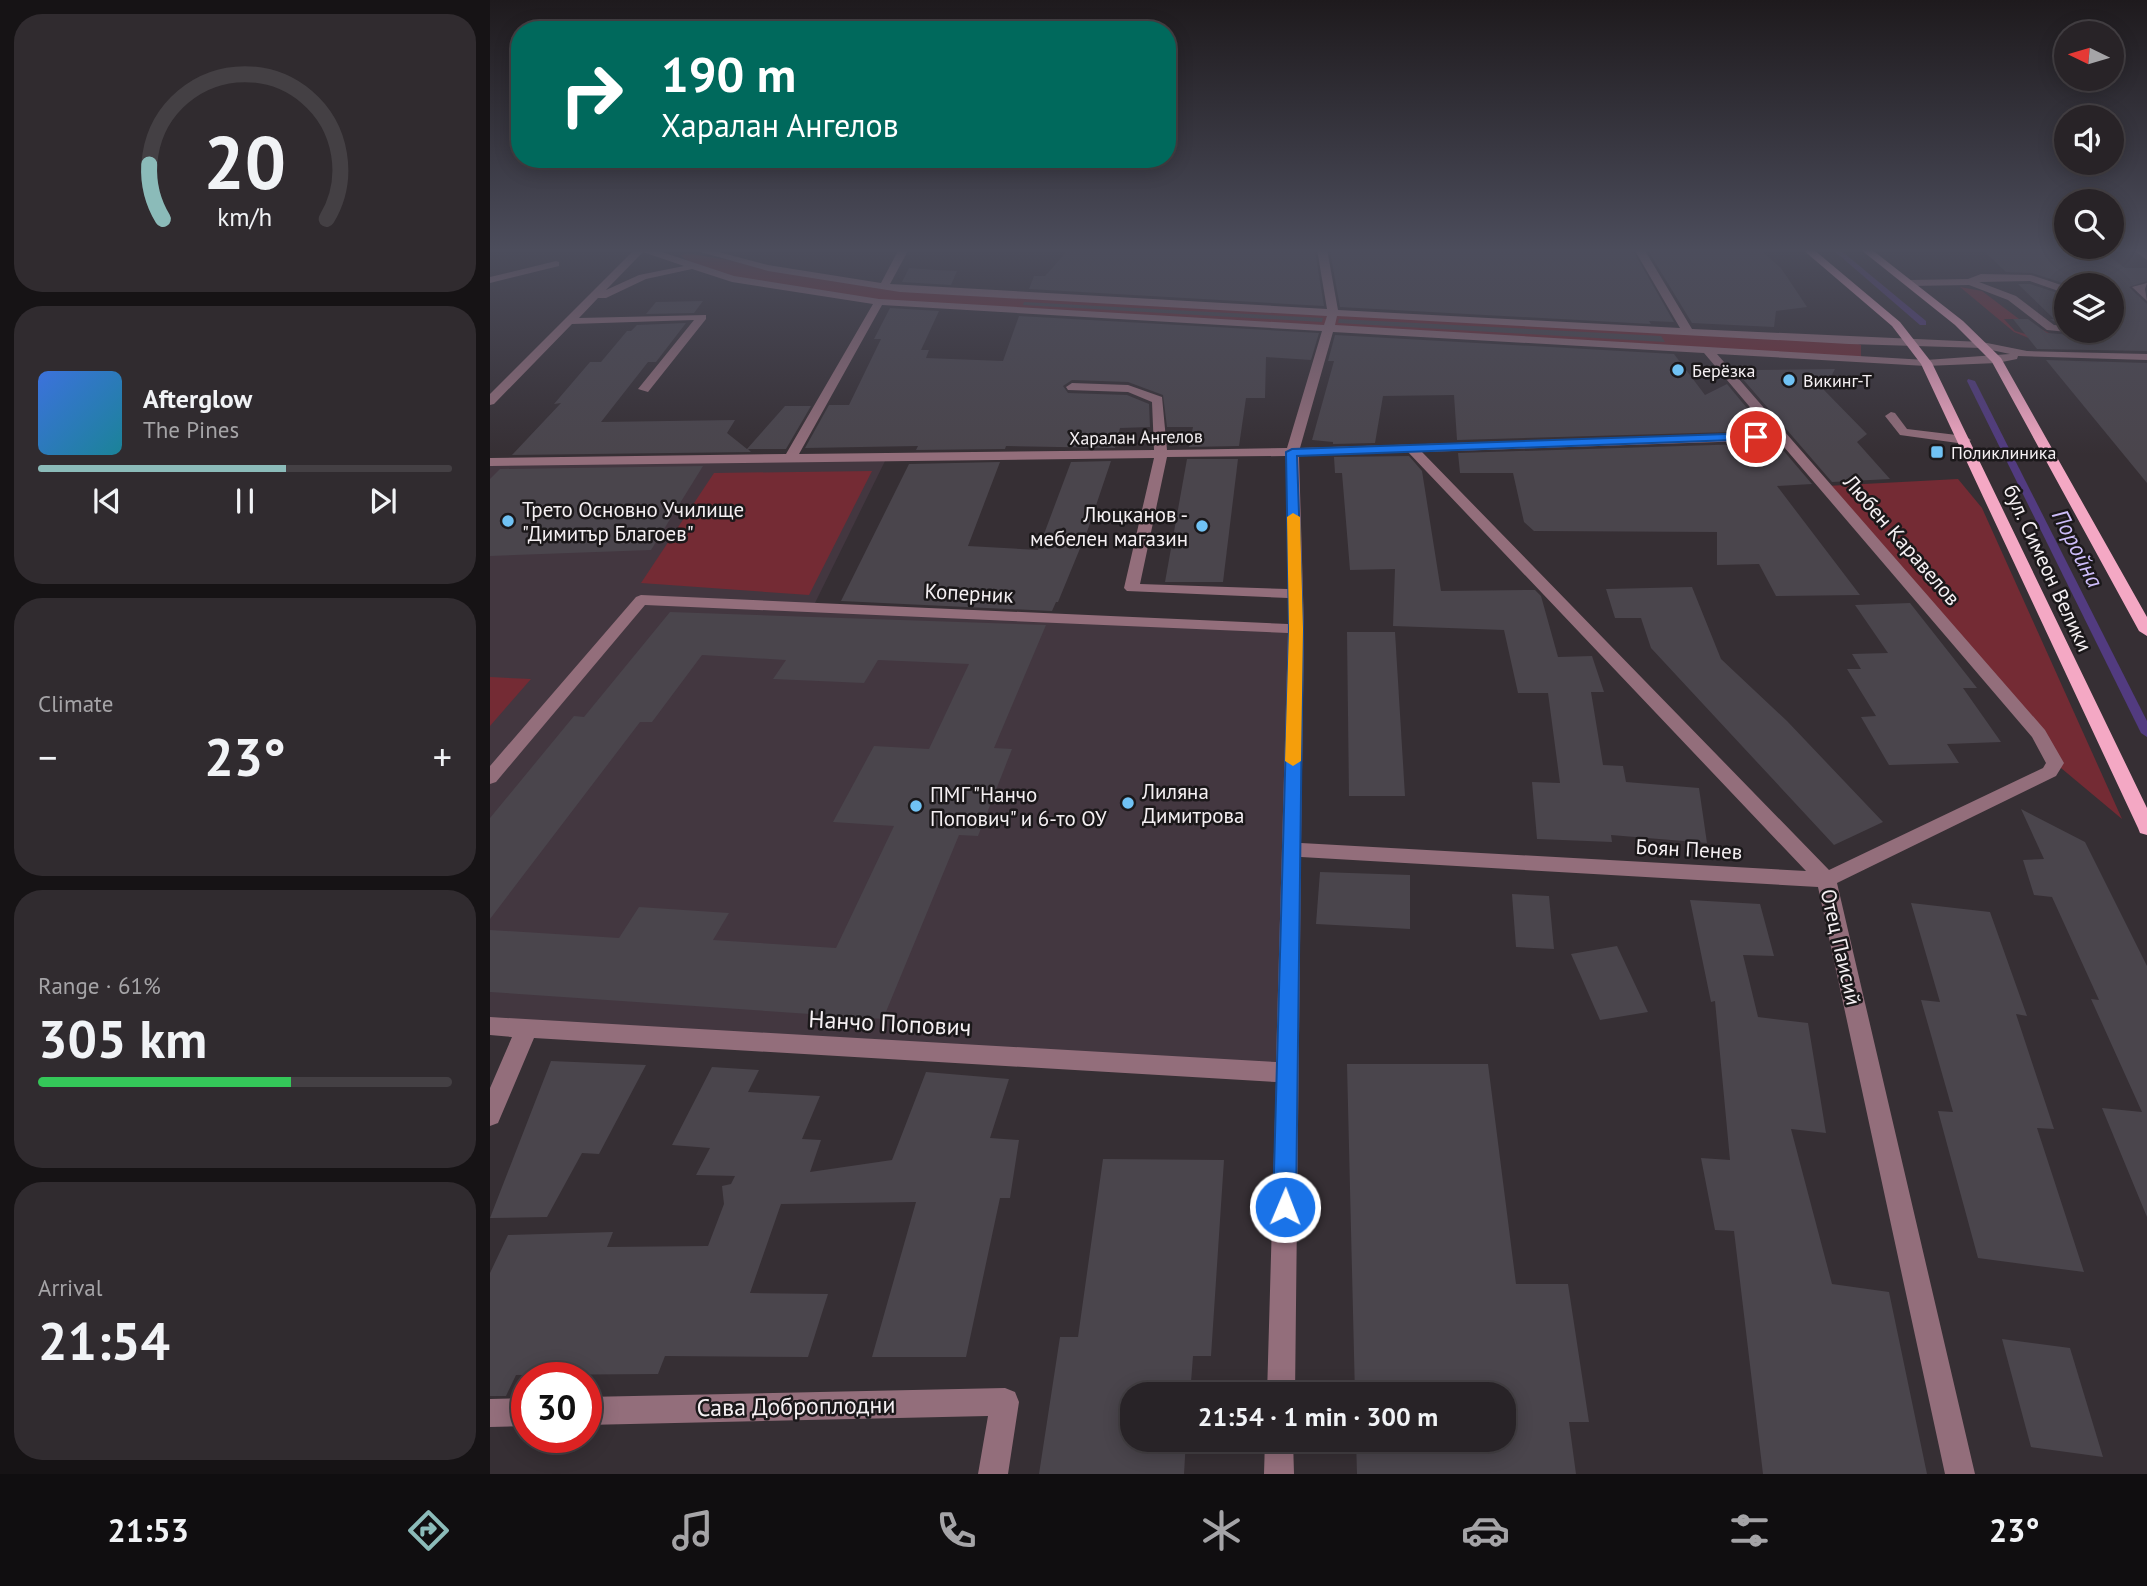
<!DOCTYPE html>
<html lang="en">
<head>
<meta charset="utf-8">
<style>
  body { margin:0; font-family:"PT Sans",sans-serif; background:#302b2f; color:#f1f3f6; height:100vh; display:flex; flex-direction:column; font-size:26px; white-space:nowrap }
  * { box-sizing:border-box; margin:0 }
  p { font-size:23px; color:#a5a4a7 }
  .icon { flex:none; width:38px; height:38px; fill:none; stroke:currentColor; stroke-width:2; stroke-linecap:round; stroke-linejoin:round }
  .map { position:relative; flex:1; overflow:hidden }
  .details { display:flex; flex-direction:column; gap:14px; padding:14px; background:#161315; width:490px }
  .details>* { flex:none }
  .guide { position:absolute; left:21px; top:21px; width:665px; height:147px; border-radius:28px; box-shadow:0 4px 18px #0003,0 0 0 2px #444044; background:#00695c; color:#fff; overflow:hidden }
  .needle { width:46px; rotate:275deg }
  .fabs { position:absolute; left:1564px; top:21px; display:grid; gap:14px }
  .fabs a { display:grid; place-items:center; width:70px; height:70px; border-radius:50%; background:#282327; box-shadow:0 4px 18px #0003,0 0 0 2px #444044; font-size:35px }
  .speed { position:absolute; left:21px; top:1362px; display:flex; gap:14px; font-size:35px; font-weight:700; text-align:center }
  .speed>* { display:grid; place-content:center; width:91px; height:91px; border-radius:50%; background:#282327; box-shadow:0 4px 18px #0003,0 0 0 2px #444044; line-height:1 }
  .speed .limit { border:10px solid #d22; background:#fff; color:#111 }
  .pin { position:absolute; display:grid; place-items:center; width:60px; height:60px; color:#fff; margin:-30px; border:4px solid #fff; border-radius:50%; box-shadow:0 2px 7px #0007 }
  .me { position:absolute; width:77px; margin:-38px; rotate:1deg; stroke-linejoin:round; filter:drop-shadow(0 0 5px #0008) }
  .turn { display:flex; align-items:center; gap:24px; height:147px; padding:0 35px; font-size:32px }
  .turn .icon { width:91px; height:91px; stroke-width:2.5 }
  .turn b { display:block; font-size:49px; line-height:60px }
  .big { font-size:52px; font-weight:700; line-height:1.1 }
  .details .tile { flex:1; display:flex; flex-direction:column; justify-content:center; gap:10px; min-width:0; padding:0 24px; border-radius:28px; background:#302b2f }
  .details .dial { align-items:center; gap:0 }
  .dial svg { height:182px; overflow:visible; fill:none; stroke:#444044; stroke-width:7; stroke-linecap:round; text-anchor:middle }
  .dial text { fill:#f1f3f6; stroke:none }
  .song { display:flex; align-items:center; gap:21px }
  .cover { width:84px; height:84px; border-radius:10px; background:linear-gradient(135deg,hsl(220 70% 55%),hsl(190 70% 35%)) }
  .played { height:7px; border-radius:4px; background:linear-gradient(90deg,#8bbbb9 60%,#444044 60%) }
  .keys { display:flex; justify-content:space-around; direction:ltr }
  .heat { display:flex; justify-content:space-between; align-items:center; font-size:38px; direction:ltr }
  .charge { height:10px; border-radius:5px; background:linear-gradient(90deg,#34c759 61%,#444044 0) }
  .trip { position:absolute; left:630px; top:1382px; width:396px; height:70px; border-radius:28px; background:#282327; box-shadow:0 4px 18px #0003,0 0 0 2px #444044; font-weight:700; line-height:70px; text-align:center }
  .menu { display:flex; height:112px; justify-content:space-around; align-items:center; background:#100e10; color:#a5a4a7 }
  .menu .icon { width:49px; height:49px }
  .menu .active { color:#8bbbb9 }
  .menu b { font-size:32px; color:#f1f3f6 }
  main { display:flex; flex:1; min-height:0 }
  .map>svg:first-child { display:block }
</style>
</head>
<body>
<main>
<section class="details">
<div class="tile dial"><svg viewBox="0 0 100 80">
<path d="M14 69A42 42 0 1 1 86 69"/>
<path d="M14 69A42 42 0 0 1 8 45" stroke="#8bbbb9"/>
<text x="50" y="56" font-size="32" font-weight="700">20</text>
<text x="50" y="72" font-size="11">km/h</text>
</svg></div>
<div class="tile">
<div class="song"><i class="cover"></i><div><b>Afterglow</b><p>The Pines</p></div></div>
<div class="played"></div>
<div class="keys"><svg class="icon" aria-label="previous" viewBox="0 0 24 24"><path d="M18 5L8 12l10 7zM5 5v14"/></svg><svg class="icon" aria-label="pause" viewBox="0 0 24 24"><path d="M8 5v14M16 5v14"/></svg><svg class="icon" aria-label="next" viewBox="0 0 24 24"><path d="M6 5l10 7-10 7zM19 5v14"/></svg></div>
</div>
<div class="tile"><p>Climate</p>
<div class="heat"><a>−</a><b class="big">23°</b><a>+</a></div>
</div>
<div class="tile"><p>Range · 61%</p><b class="big">305 km</b><div class="charge"></div></div>
<div class="tile"><p>Arrival</p><b class="big">21:54</b></div>
</section>
<div class="map">
<svg width="1657" height="1474" viewBox="0 0 1657 1474">
  <rect width="100%" height="100%" fill="#362f34"/>
  <polygon fill="#433740" points="397,457 323,607 806,629 798,1073 0,1026 0,462"/>
  <g fill="#742b34">
    <path d="M202,254L410,289L1359,341L1371,345V359L389,302C336,294 230,287 190,255Z"/>
    <polygon points="1470,287 1492,291 1529,319 1514,319 1525,331 1539,335 1551,329 1563,335 1541,339 1524,332"/>
    <polygon points="382,471 319,595 151,583 224,473"/>
    <polygon points="1468,479 1492,508 1632,819 1565,763 1336,486"/>
    <polygon points="0,677 41,679 0,726"/>
  </g>
  <g fill="none" stroke-linecap="round" stroke-linejoin="round">
    <g fill="#523b80" fill-rule="evenodd">
      <polygon points="1342,249 1349,249 1436,321 1436,325 1430,325"/>
      <polygon points="1478,379 1485,381 1657,721 1657,737 1651,733 1477,381"/>
    </g>
  </g>
  <g fill="#4a454c">
    <polygon points="579,249 825,251 834,306 539,289 544,276 555,276"/>
    <polygon points="854,249 1142,249 1184,322 1159,321 1161,324 850,307 840,251"/>
    <polygon points="1157,249 1269,249 1291,268 1317,307 1286,311 1284,327 1202,323"/>
    <polygon points="1492,249 1610,249 1635,268 1657,268 1657,281 1639,287 1657,304 1657,351 1547,349 1523,319 1538,319 1557,333 1609,337 1615,331 1622,331 1622,285 1579,285 1542,273 1516,272"/>
    <polygon points="419,268 446,270 467,271 461,285 412,282"/>
    <polygon points="1528,284 1540,284 1577,296 1577,323 1565,322 1560,319 1564,319"/>
    <polygon points="213,301 204,313 156,314 166,302"/>
    <polygon points="534,302 833,318 832,322 533,305"/>
    <polygon points="400,308 449,311 431,350 439,350 436,358 513,361 529,316 829,333 821,360 776,357 775,398 756,398 749,446 699,447 703,427 677,427 673,395 638,382 582,380 573,386 578,393 637,395 659,404 660,427 630,428 625,448 516,446 515,449 426,450 428,446 315,448 339,405 359,405 391,339 384,339"/>
    <polygon points="849,319 1171,336 1175,342 848,323"/>
    <polygon points="196,323 166,362 158,362 111,422 245,420 237,433 257,449 295,406 321,406 296,449 258,449 261,452 22,455 71,403 64,404 100,362 111,362 137,331 141,331 147,325"/>
    <polygon points="845,335 1184,354 1215,395 1237,384 1276,431 967,440 964,395 893,396 885,443 843,444 843,442 822,440 844,361 838,361"/>
    <polygon points="1556,360 1657,363 1657,483"/>
    <polygon points="1345,369 1334,390 1377,434 1367,442 1400,479 1342,482 1251,377 1264,370"/>
    <polygon points="1287,443 1322,484 1287,486 1370,595 1286,596 1269,564 1227,565 1227,532 1044,531 1034,522 1023,473 970,473 968,453"/>
    <polygon points="919,456 932,471 951,591 1045,590 1051,596 1068,657 1102,656 1114,692 1101,692 1113,765 1133,766 1136,782 1209,788 1217,843 1121,835 1122,842 1047,839 1042,782 1070,783 1058,693 1028,693 1014,630 903,626 905,569 860,570 852,473 845,473 844,457"/>
    <polygon points="697,459 748,459 733,582 675,582"/>
    <polygon points="621,461 598,529 568,602 566,602 562,611 351,601 419,464 510,462 478,546 548,550 581,462"/>
    <polygon points="213,466 161,550 0,556 0,479 10,469"/>
    <polygon points="1202,587 1231,659 1297,721 1393,822 1344,845 1161,648 1151,618 1125,618 1116,589"/>
    <polygon points="1420,603 1487,688 1473,688 1511,742 1457,744 1469,763 1399,765 1371,717 1386,716 1357,669 1371,669 1362,654 1398,653 1365,605"/>
    <polygon points="180,612 556,625 504,748 522,749 488,836 469,835 393,1019 0,992 0,930 129,938 149,907 239,913 223,940 346,948 404,826 343,822 384,746 439,749 479,664 388,660 374,683 283,679 296,660 212,655 162,722 150,722 0,919 0,818 84,716 94,717"/>
    <polygon points="857,632 905,632 915,796 859,796"/>
    <polygon points="1531,809 1595,842 1657,966 1657,1217 1612,1108 1652,1112 1601,999 1609,1000 1562,897 1544,895 1533,860 1554,859"/>
    <polygon points="830,872 920,875 920,929 826,924"/>
    <polygon points="1022,894 1059,896 1064,949 1026,947"/>
    <polygon points="1200,900 1270,904 1284,956 1253,955 1268,1017 1318,1023 1336,1133 1301,1129 1342,1284 1399,1292 1437,1474 1273,1474 1244,1231 1225,1230 1211,1158 1240,1160 1225,1001 1221,1002"/>
    <polygon points="1421,903 1500,912 1537,1016 1526,1014 1564,1129 1547,1128 1594,1272 1488,1258 1448,1111 1463,1112 1431,1000 1450,1002"/>
    <polygon points="1127,946 1158,1012 1110,1020 1081,954"/>
    <polygon points="61,1061 156,1065 109,1154 92,1153 57,1217 0,1218"/>
    <polygon points="857,1064 998,1064 1026,1284 1078,1284 1099,1422 1079,1422 1086,1474 867,1474 866,1440 1013,1440 1013,1395 865,1395"/>
    <polygon points="222,1067 269,1070 258,1092 330,1096 312,1139 331,1140 320,1172 402,1160 436,1072 519,1079 500,1138 529,1140 520,1198 510,1198 476,1357 382,1357 426,1202 291,1204 260,1293 338,1294 318,1357 175,1356 168,1374 26,1375 16,1396 0,1396 0,1273 18,1235 123,1232 117,1247 218,1246 234,1204 232,1186 241,1184 245,1176 206,1175 220,1148 182,1145"/>
    <polygon points="613,1159 734,1160 721,1356 703,1356 700,1395 642,1395 642,1440 696,1440 694,1474 549,1474 570,1337 588,1337"/>
    <polygon points="1512,1339 1580,1348 1613,1457 1541,1447"/>
  </g>
  <g fill="none" stroke-linecap="round" stroke-linejoin="round">
    <g fill="#936e7b" fill-rule="evenodd">
      <path d="M145,249H163L244,276L389,299L834,325L837,316L410,292L278,271L200,249H217L278,265L391,283L409,249H419L400,284L837,309L827,249H837L848,310L1190,328L1144,249H1154L1202,329L1492,342L1537,351L1657,354V360L1528,356L1527,359L1507,363L1436,366L1227,354L1555,730L1574,763L1566,776L1347,883L1485,1474H1455L1328,887L811,857L805,1395H777L786,1082L44,1038L8,1123L0,1126V1088L22,1037L0,1035V1017L786,1062L798,633L155,605L6,782L0,784V766L146,597L151,595L798,624V598L637,591L634,588L664,458L0,466V458L296,454L383,304L242,282L202,269L156,279L116,298H108L89,318L216,315V319L158,392L148,389L204,320L82,324L4,404L0,405V394ZM153,252L194,266L149,275L116,290ZM392,305L832,331L797,448L677,450L672,397L638,385L582,383L576,387L578,390L638,392L662,402L664,450L309,454ZM847,316L1359,344L1492,348L1520,354L1436,360L845,325ZM843,332L1214,353L1282,433L810,448ZM1288,440L1542,737L1556,763L1553,768L1339,870L932,452ZM918,452L1316,871L811,843L814,629L809,456ZM796,456L798,589L650,584L677,457Z"/>
      <polygon points="1642,249 1653,249 1657,252 1657,260"/>
      <polygon points="66,261 69,262 69,266 0,283 0,277"/>
      <polygon points="1491,274 1541,275 1577,287 1577,294 1540,281 1489,282 1526,296 1564,325 1577,326 1577,331 1613,332 1608,335 1557,330 1518,300 1479,285 1419,286 1414,283 1419,280 1478,279"/>
      <polygon points="1657,283 1655,289 1657,301 1642,287"/>
      <polygon points="1401,412 1405,413 1417,429 1475,436 1481,440 1475,444 1410,435 1395,416"/>
      <polygon points="515,1388 525,1392 529,1402 518,1474 488,1474 498,1416 96,1425 96,1397"/>
      <polygon points="37,1398 37,1426 0,1427 0,1399"/>
      <polygon points="775,1440 803,1440 804,1474 774,1474"/>
    </g>
    <g fill="#f4a8c4" fill-rule="evenodd">
      <polygon points="1312,249 1323,249 1410,322 1442,363 1657,808 1657,835 1650,833 1648,828 1431,364 1402,326"/>
      <polygon points="1370,249 1381,249 1473,321 1511,358 1657,617 1657,636 1649,631 1502,362 1465,325"/>
    </g>
  </g>
  <linearGradient id="sky" x2="0" y2="1"><stop stop-color="#1e1a1d"/><stop offset="0.55" stop-color="#4c4d5c"/><stop offset="1" stop-color="#4c4d5c" stop-opacity="0"/></linearGradient>
  <rect width="1657" height="455" fill="url(#sky)"/>
  <polygon fill="#1a73e8" stroke="#114b97" stroke-width="2" points="1266,433 1272,437 1270,439 807,456 813,629 806,1207 803,1215 795,1218 787,1215 783,1207 799,629 796,452 802,449"/>
  <polygon fill="#f59e0b" points="803,513 810,517 813,629 811,761 803,766 795,761 799,629 797,517"/>
  <g fill="#70c2f4" stroke="#1b181a" stroke-width="2.5">
    <circle cx="1188" cy="370" r="7"/>
    <circle cx="1299" cy="380" r="7"/>
    <rect x="1440" y="445" width="14" height="14" rx="3.5"/>
    <circle cx="18" cy="521" r="7"/>
    <circle cx="712" cy="526" r="7"/>
    <circle cx="638" cy="803" r="7"/>
    <circle cx="426" cy="806" r="7"/>
  </g>
  <g text-anchor="middle" dominant-baseline="central" stroke-width="5" stroke-linejoin="round" paint-order="stroke">
    <g font-size="18" fill="#f5f0f3" stroke="#1b181a" text-anchor="start">
      <text x="1202" y="370">Берёзка</text>
      <text x="1313" y="380">Викинг-Т</text>
      <text x="1461" y="452">Поликлиника</text>
    </g>
    <g font-size="18" fill="#f5f0f3" stroke="#1b181a">
      <text transform="translate(646 437) rotate(-1)">Харалан Ангелов</text>
    </g>
    <g font-size="21" fill="#f5f0f3" stroke="#1b181a" text-anchor="start">
      <text x="32" y="509">Трето Основно Училище<tspan x="32" dy="24">"Димитър Благоев"</tspan></text>
      <text x="698" y="514" text-anchor="end">Люцканов -<tspan x="698" dy="24">мебелен магазин</tspan></text>
      <text x="652" y="791">Лиляна<tspan x="652" dy="24">Димитрова</tspan></text>
      <text x="440" y="794">ПМГ "Нанчо<tspan x="440" dy="24">Попович" и 6-то ОУ</tspan></text>
    </g>
    <g font-size="21" fill="#f5f0f3" stroke="#1b181a">
      <text transform="translate(1412 540) rotate(49)">Любен Каравелов</text>
      <text transform="translate(1558 568) rotate(65)">бул. Симеон Велики</text>
      <text transform="translate(479 593) rotate(3)">Коперник</text>
      <text transform="translate(1199 849) rotate(3)">Боян Пенев</text>
      <text transform="translate(1351 947) rotate(77)">Отец Паисий</text>
    </g>
    <g font-size="23" font-style="italic" fill="#cdbdf9" stroke="#1b181a">
      <text transform="translate(1588 548) rotate(63)">Поройна</text>
    </g>
    <g font-size="24" fill="#f5f0f3" stroke="#1b181a">
      <text transform="translate(400 1023) rotate(3)">Нанчо Попович</text>
      <text transform="translate(306 1406) rotate(-1)">Сава Доброплодни</text>
    </g>
  </g>
</svg>
<div class="fabs">
<a><svg class="needle" viewBox="-14 -14 28 28"><path d="M0-13l5 13h-10z" fill="#e53935"/><path d="M0 13l5-13h-10z" fill="#a5a4a7"/></svg></a>
<a><svg class="icon" aria-label="sound" viewBox="0 0 24 24"><path d="M4 9h4l5-4v14l-5-4H4zM17 9q2 3 0 6"/></svg></a>
<a><svg class="icon" aria-label="search" viewBox="0 0 24 24"><circle cx="10" cy="10" r="6"/><path d="M15 15l6 6"/></svg></a>
<a><svg class="icon" aria-label="layers" viewBox="0 0 24 24"><path d="M12 4l9 5-9 5-9-5zM3 14l9 5 9-5"/></svg></a>
</div>
<div class="speed"><div class="limit">30</div></div>
<div class="pin" style="left:1266px;top:437px;background:#d93025"><svg class="icon" aria-label="arrive" viewBox="0 0 24 24"><path d="M6 21V4h12l-3 4 3 4H6"/></svg></div>
<svg class="me" style="left:795px;top:1207px" viewBox="-20 -20 40 40"><circle r="17" fill="#1a73e8" stroke="#fff" stroke-width="3"/><path d="M0-11L8 9 0 5-8 9z" fill="#fff"/></svg>
<div class="trip">21:54 · 1 min · 300 m</div>
<div class="guide">
<div class="turn"><svg class="icon" aria-label="right" viewBox="0 0 24 24"><path d="M7 20v-9h11M14 6l5 5-5 5"/></svg><div><b>190 m</b>Харалан Ангелов</div></div>
</div>
</div>
</main>
<nav class="menu">
<b>21:53</b>
<svg class="icon active" aria-label="directions" viewBox="0 0 24 24"><path d="M12 3l9 9-9 9-9-9zM9 14v-3h6M13 9l2 2-2 2"/></svg>
<svg class="icon" aria-label="music" viewBox="0 0 24 24"><path d="M9 18V5l10-2v13"/><circle cx="6" cy="18" r="3"/><circle cx="16" cy="16" r="3"/></svg>
<svg class="icon" aria-label="phone" viewBox="0 0 24 24"><path d="M5 4h4l2 5-3 2q2 4 5 5l2-3 5 2v4C11 20 4 13 5 4z"/></svg>
<svg class="icon" aria-label="climate" viewBox="0 0 24 24"><path d="M12 3v18M4 7l16 10M4 17L20 7"/></svg>
<svg class="icon" aria-label="car" viewBox="0 0 24 24"><path d="M5 17H2v-5l4-1 3-4h7l3 4 3 1v5h-3M9 17h6M6 11h13"/><circle cx="7" cy="17" r="2"/><circle cx="17" cy="17" r="2"/></svg>
<svg class="icon" aria-label="filters" viewBox="0 0 24 24"><path d="M4 7h16M4 17h16"/><circle cx="9" cy="7" r="2"/><circle cx="15" cy="17" r="2"/></svg>
<b>23°</b>
</nav>
</body>
</html>
